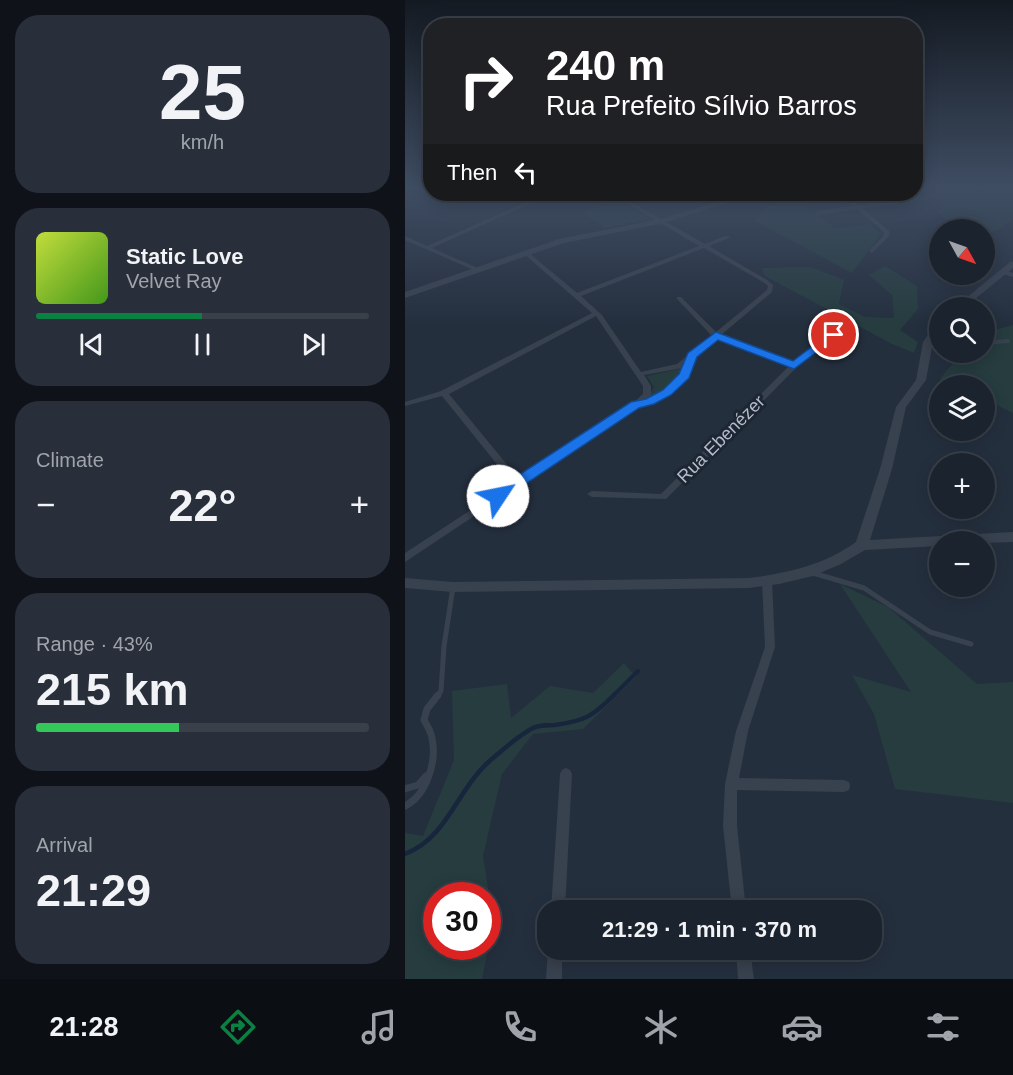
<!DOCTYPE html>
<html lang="en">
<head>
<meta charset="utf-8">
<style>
  body { margin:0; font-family:Helvetica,sans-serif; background:#282f3a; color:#f1f3f6; height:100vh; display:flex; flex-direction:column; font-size:22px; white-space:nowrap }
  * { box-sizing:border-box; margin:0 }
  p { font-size:20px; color:#a0a4aa }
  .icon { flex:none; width:33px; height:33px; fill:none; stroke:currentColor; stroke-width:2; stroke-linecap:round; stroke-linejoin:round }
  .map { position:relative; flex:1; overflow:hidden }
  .sheet { display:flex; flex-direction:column; gap:15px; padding:15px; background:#0f1319; width:405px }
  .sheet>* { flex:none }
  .banner { position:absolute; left:18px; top:18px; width:500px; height:183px; border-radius:24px; box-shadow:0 3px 15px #0003,0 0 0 2px #39404a; background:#202124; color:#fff; overflow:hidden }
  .needle { width:39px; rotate:130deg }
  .fabs { position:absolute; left:524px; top:219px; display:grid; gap:12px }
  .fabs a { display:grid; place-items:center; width:66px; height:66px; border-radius:50%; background:#1b232e; box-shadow:0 3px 15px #0003,0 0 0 2px #39404a; font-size:30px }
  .speed { position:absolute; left:18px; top:882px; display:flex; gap:12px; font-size:30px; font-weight:700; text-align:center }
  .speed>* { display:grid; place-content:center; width:78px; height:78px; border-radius:50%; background:#1b232e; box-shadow:0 3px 15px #0003,0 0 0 2px #39404a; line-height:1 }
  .speed .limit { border:9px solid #d22; background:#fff; color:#111 }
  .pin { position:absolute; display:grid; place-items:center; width:51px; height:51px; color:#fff; margin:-26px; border:3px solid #fff; border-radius:50%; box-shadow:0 2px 6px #0007 }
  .me { position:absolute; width:66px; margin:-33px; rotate:56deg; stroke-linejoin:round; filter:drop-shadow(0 0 4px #0008) }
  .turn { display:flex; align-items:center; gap:21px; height:126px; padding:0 24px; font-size:27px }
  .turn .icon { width:78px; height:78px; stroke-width:2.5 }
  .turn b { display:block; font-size:42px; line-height:51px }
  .then { display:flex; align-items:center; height:57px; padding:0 24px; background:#0003; gap:12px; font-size:22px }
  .big { font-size:45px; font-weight:700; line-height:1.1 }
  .sheet .card { flex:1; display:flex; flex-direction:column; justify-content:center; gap:9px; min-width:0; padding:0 21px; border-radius:24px; background:#282f3a }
  .sheet .dial { align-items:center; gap:0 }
  .dial b { font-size:78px; line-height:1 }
  .song { display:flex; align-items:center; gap:18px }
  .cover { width:72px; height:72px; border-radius:9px; background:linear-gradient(135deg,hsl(70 70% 55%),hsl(100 70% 35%)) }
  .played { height:6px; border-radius:3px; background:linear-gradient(90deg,#0b8043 50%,#39404a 50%) }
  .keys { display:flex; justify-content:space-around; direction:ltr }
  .heat { display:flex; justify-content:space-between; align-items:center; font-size:33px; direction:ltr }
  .charge { height:9px; border-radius:4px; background:linear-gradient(90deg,#34c759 43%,#39404a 0) }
  .trip { position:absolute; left:132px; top:900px; width:345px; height:60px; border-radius:24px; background:#1b232e; box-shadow:0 3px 15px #0003,0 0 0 2px #39404a; font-weight:700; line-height:60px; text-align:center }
  .tab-bar { display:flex; height:96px; justify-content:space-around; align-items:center; background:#0b0e12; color:#a0a4aa }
  .tab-bar .icon { width:42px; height:42px }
  .tab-bar .selected { color:#0b8043 }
  .tab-bar b { font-size:27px; color:#f1f3f6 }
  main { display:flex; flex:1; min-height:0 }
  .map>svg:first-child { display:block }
</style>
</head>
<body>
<main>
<section class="sheet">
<div class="card dial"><b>25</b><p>km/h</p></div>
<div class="card">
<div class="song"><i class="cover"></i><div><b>Static Love</b><p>Velvet Ray</p></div></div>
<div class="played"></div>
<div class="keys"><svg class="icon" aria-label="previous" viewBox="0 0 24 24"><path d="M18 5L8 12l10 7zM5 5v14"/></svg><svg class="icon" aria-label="pause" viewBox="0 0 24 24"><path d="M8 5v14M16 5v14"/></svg><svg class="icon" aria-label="next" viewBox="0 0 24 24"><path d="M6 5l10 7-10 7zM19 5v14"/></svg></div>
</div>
<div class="card"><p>Climate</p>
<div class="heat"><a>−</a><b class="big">22°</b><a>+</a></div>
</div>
<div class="card"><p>Range · 43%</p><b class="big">215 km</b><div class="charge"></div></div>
<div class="card"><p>Arrival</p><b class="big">21:29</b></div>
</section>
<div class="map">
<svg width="608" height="979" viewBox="0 0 608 979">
  <rect width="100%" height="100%" fill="#242f3e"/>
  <g fill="#263c3f" fill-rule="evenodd">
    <polygon points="586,187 608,187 608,218 593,230 579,235 579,230 549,229 541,219 532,213 540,203 532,196 554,188 573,193 589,188"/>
    <polygon points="405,194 433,194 399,206 430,228 465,224 476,234 447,273 350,221 361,207"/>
    <polygon points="215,201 245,219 199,228 178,212"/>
    <polygon points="480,266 512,286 513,309 495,330 513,342 509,353 487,344 360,276 357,268 406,267 439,280 434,304 460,317 489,318 487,295 464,275"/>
    <polygon points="608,325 608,413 579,399 579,386 549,385 535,379 556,353 579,352 579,333"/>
    <polygon points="282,365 269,384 243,398 249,387 242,376 273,369"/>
    <polygon points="435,584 483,607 572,684 608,682 608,803 490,789 469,714 447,675 506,692"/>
    <path d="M219,663L231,677L178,729L128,734L97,774L78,856L84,894L83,949L77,979H0V833L18,836L49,760L47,691L102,684L106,718L145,686L188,693ZM32,896H82V946H32Z"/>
  </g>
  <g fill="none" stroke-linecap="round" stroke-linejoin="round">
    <polyline stroke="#17263c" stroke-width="4" points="208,696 233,671"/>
    <path stroke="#17263c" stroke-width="4.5" d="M0,854C44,837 52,787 88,758C100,748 114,735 128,728C134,725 143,725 150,725C180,721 188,716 209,695"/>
    <g stroke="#38414e" stroke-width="4">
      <polyline points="579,343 603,341"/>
      <polyline points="521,347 534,346"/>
    </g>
    <g stroke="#38414e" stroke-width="5">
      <polyline points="408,573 459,588 525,632 566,644"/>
      <polyline points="32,696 36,691 39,646 48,587"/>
    </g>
    <g stroke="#38414e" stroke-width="7">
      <polyline points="0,789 13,785 21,776"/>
      <path d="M0,806C22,795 32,761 27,738C26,731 22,726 19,720L22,709L33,695"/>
    </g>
    <g fill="#38414e" fill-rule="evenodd">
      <polygon points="545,187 550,188 519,200 457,208 485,232 483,237 467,253 464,251 478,236 479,232 452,209 412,215 409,213 412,211 448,206 435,194 440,194 454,205 518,197"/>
      <polygon points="140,194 146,194 27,248 75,269 75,271 71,271 0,240 0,236 22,246"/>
      <path d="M206,194H212L300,244L320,236H324V238L304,246L362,280L368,285L367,292L316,335L388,362L427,334H431L433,335L392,367L261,499L187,497L182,494L187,491L256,494L384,366L312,339L290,357L284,375L271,389L252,402L233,407L0,562V553L107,483L37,396L0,406V402L36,391L187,313L119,254V252H123L172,293L294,246ZM299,248L358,282L363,286L362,290L311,332L276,297H272V299L307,336L272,364L236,372L197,315L176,296ZM191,316L238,386V394L228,403L113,478L44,394ZM280,365C279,368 278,371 277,374C271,383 251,397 241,400L246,395V386L239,375L277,368Z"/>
      <polygon points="598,270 608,273 608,277 596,273 595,272"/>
      <polygon points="362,577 366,578 367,581 370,647 343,731 334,778 439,780 444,782 445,786 444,790 439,792 332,790 332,826 341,910 327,910 318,826 320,784 331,731 360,647 357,581 358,578"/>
      <polygon points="161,768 165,770 167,774 160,910 146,910 155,774 157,770"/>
      <polygon points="143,950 157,950 157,979 141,979"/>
      <polygon points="331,950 345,950 349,979 333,979"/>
    </g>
    <g fill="#38414e" fill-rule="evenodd">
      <polygon points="340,194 350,194 259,223 159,243 0,298 0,292 154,239 255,219"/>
      <polygon points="605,262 608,262 608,268 559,308 549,308"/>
      <path d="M534,322V332L528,342L521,380L501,407L487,469L465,540L608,532V542L579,543V542H534V546L460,550L436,564L408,576L374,584L344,588L48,592L0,588V578L48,582L344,578C383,573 419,565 451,542L475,469L491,407L511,380L518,342L531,323Z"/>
    </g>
  </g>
  <linearGradient id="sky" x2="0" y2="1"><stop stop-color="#141a22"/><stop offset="0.58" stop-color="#3f4d63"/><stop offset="1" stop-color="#3f4d63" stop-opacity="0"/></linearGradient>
  <rect width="608" height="324" fill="url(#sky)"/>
  <polygon fill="#1a73e8" stroke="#114b97" stroke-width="1.5" points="311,332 388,361 425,333 432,333 434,335 389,369 313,340 292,357 284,378 266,395 249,404 234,408 98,499 88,499 86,496 88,492 226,402 241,399 258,390 274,374 283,353"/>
  <g text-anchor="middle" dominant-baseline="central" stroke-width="6" stroke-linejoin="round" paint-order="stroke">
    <g font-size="18" fill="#b4bcc9" stroke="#1d2633">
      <text transform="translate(316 439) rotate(-45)">Rua Ebenézer</text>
    </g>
  </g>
</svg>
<div class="fabs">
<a><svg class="needle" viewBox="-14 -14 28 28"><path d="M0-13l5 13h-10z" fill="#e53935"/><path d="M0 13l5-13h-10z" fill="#a0a4aa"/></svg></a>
<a><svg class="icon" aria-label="search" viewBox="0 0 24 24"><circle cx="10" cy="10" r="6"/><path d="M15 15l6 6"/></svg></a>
<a><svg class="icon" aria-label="layers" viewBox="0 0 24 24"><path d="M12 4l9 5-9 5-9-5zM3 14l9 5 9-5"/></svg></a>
<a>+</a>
<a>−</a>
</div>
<div class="speed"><div class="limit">30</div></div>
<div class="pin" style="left:429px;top:335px;background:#d93025"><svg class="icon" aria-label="arrive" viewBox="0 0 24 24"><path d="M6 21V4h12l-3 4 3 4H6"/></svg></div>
<svg class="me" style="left:93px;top:496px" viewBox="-20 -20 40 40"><circle r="19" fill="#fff"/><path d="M0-13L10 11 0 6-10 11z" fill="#1a73e8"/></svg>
<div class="trip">21:29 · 1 min · 370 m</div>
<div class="banner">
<div class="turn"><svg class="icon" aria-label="right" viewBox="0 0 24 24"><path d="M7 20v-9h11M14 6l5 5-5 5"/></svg><div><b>240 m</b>Rua Prefeito Sílvio Barros</div></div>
<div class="then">Then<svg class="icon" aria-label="left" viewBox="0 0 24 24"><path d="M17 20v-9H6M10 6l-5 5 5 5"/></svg></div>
</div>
</div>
</main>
<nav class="tab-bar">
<b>21:28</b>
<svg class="icon selected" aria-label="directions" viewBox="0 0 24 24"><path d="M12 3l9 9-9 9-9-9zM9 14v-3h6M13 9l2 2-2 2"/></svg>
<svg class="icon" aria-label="music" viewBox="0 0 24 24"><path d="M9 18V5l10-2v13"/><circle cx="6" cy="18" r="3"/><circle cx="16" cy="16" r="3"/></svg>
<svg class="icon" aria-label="phone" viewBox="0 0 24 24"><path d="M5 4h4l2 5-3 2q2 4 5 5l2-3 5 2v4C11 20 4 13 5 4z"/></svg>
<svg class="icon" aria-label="climate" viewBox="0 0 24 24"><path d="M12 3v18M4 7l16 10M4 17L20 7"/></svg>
<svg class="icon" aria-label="car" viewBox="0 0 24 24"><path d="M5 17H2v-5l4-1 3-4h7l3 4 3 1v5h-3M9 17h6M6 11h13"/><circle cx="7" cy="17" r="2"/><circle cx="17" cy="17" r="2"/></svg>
<svg class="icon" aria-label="filters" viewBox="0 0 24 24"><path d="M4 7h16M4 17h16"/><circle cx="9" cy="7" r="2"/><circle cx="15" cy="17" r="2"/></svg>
</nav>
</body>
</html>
